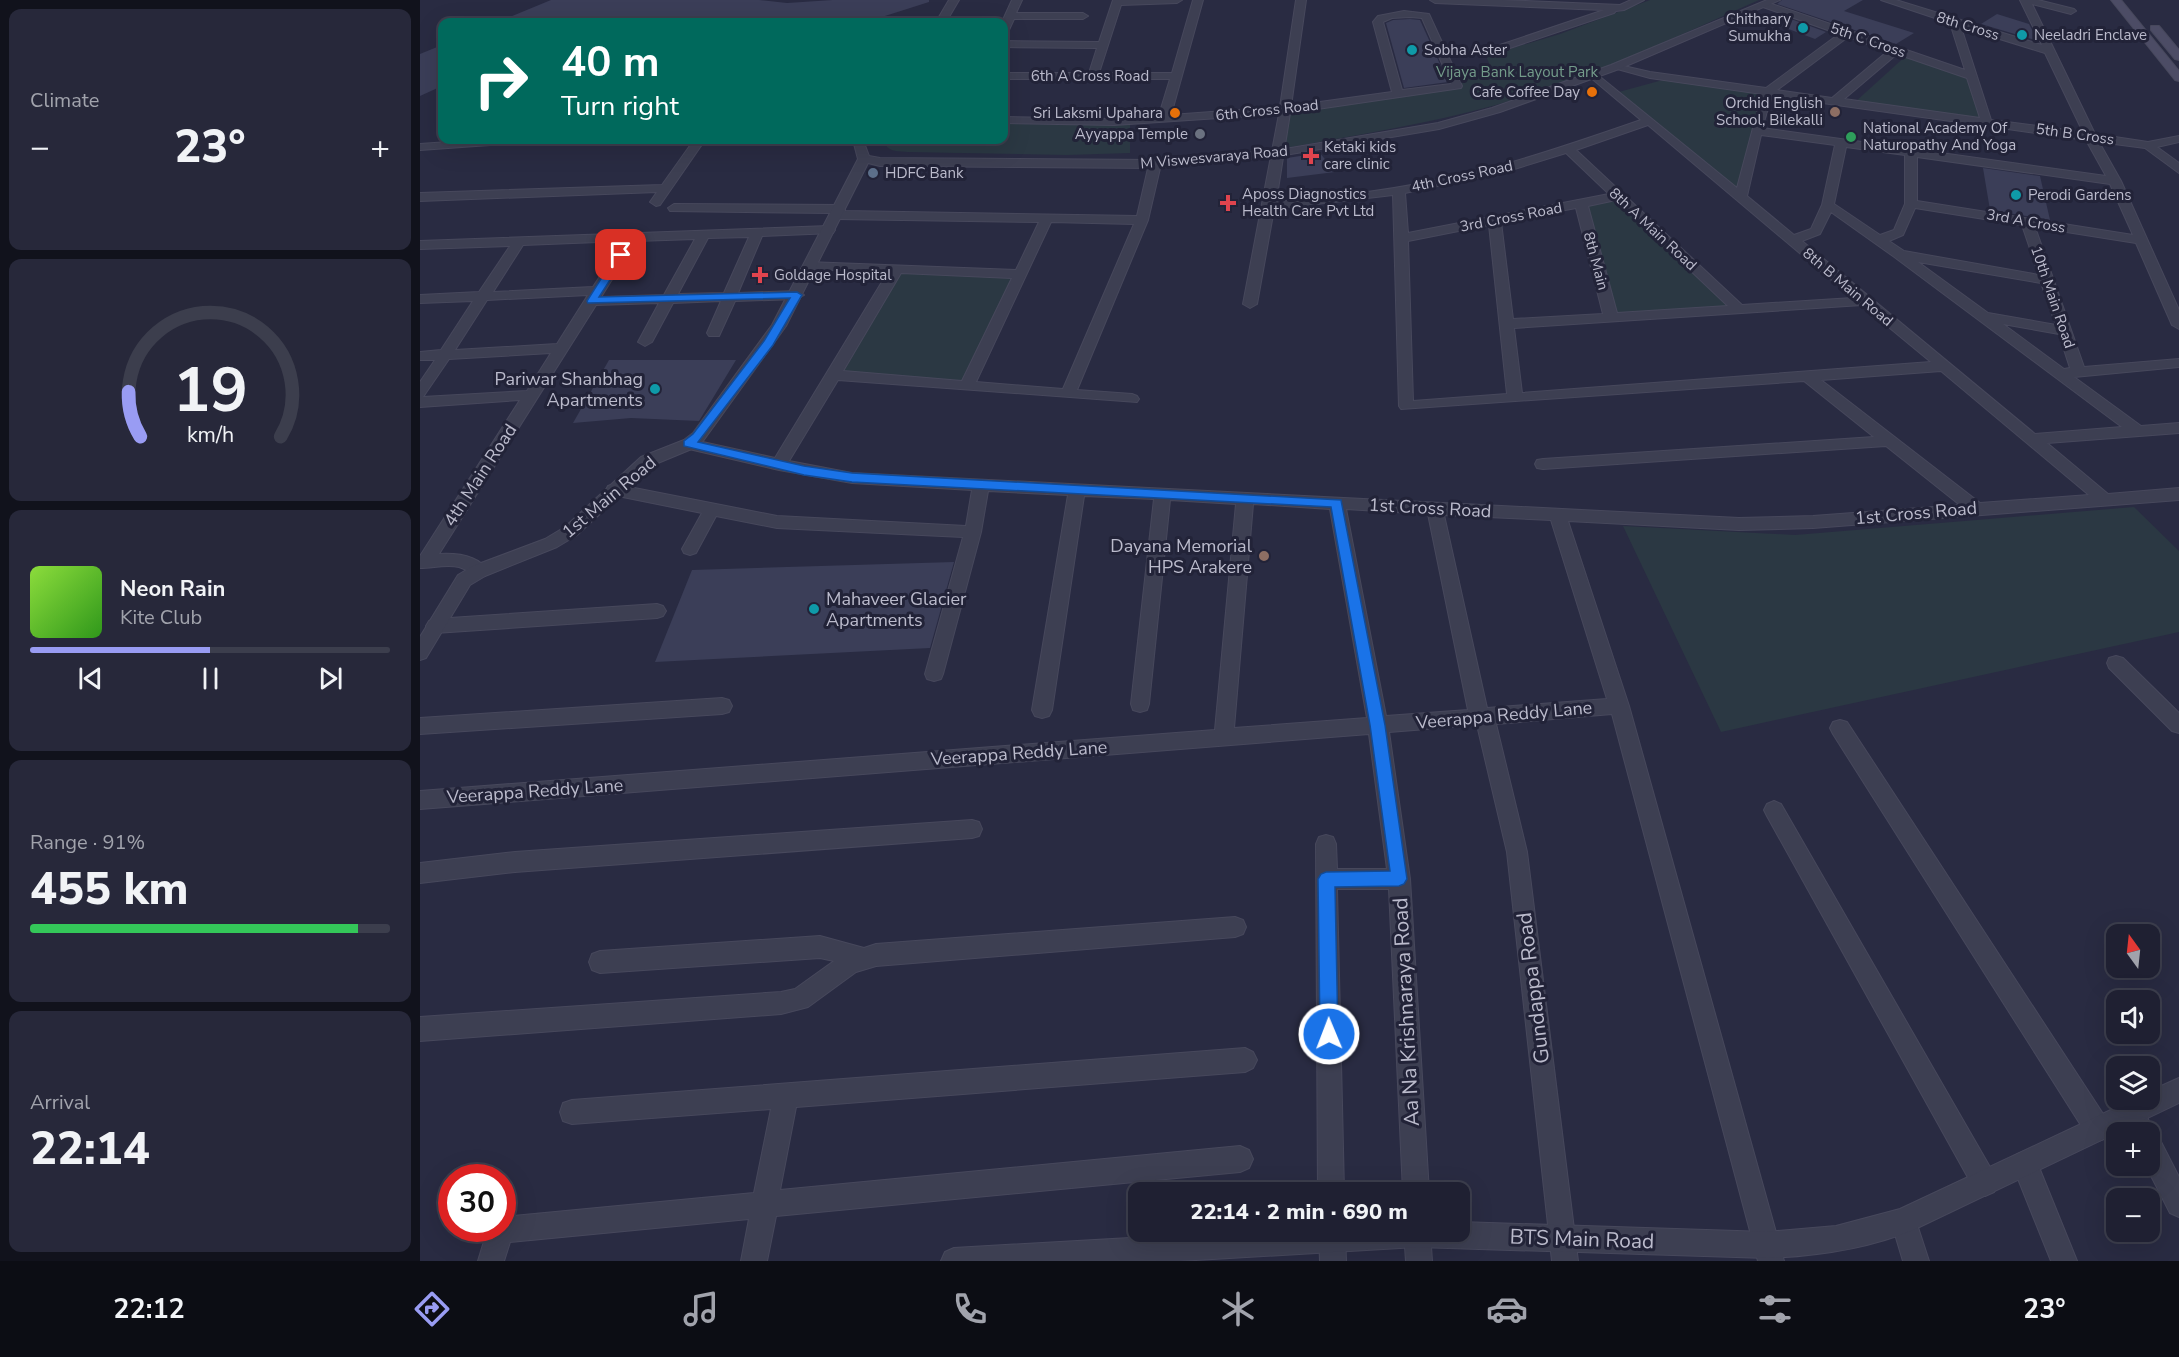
<!DOCTYPE html>
<html lang="en">
<head>
<meta charset="utf-8">
<style>
  body { margin:0; font-family:"Nunito Sans",sans-serif; background:#27283a; color:#f1f3f6; height:100vh; display:flex; flex-direction:column; font-size:22px; white-space:nowrap }
  * { box-sizing:border-box; margin:0 }
  p { font-size:20px; color:#a1a3ac }
  .icon { flex:none; width:33px; height:33px; fill:none; stroke:currentColor; stroke-width:2; stroke-linecap:round; stroke-linejoin:round }
  .map { position:relative; flex:1; overflow:hidden }
  .panel { display:flex; flex-direction:column; gap:9px; padding:9px; background:#11121c; width:420px }
  .panel>* { flex:none }
  .guide { position:absolute; left:18px; top:18px; width:570px; height:126px; border-radius:12px; box-shadow:0 6px 24px #0002,0 0 0 2px #3c3e4d; background:#00695c; color:#fff; overflow:hidden }
  .needle { width:39px; rotate:345deg }
  .buttons { position:absolute; left:1686px; top:924px; display:grid; gap:12px }
  .buttons a { display:grid; place-items:center; width:54px; height:54px; border-radius:12px; background:#1f2032; box-shadow:0 6px 24px #0002,0 0 0 2px #3c3e4d; font-size:30px }
  .speed { position:absolute; left:18px; top:1164px; display:flex; gap:12px; font-size:30px; font-weight:700; text-align:center }
  .speed>* { display:grid; place-content:center; width:78px; height:78px; border-radius:50%; background:#1f2032; box-shadow:0 6px 24px #0002,0 0 0 2px #3c3e4d; line-height:1 }
  .speed .limit { border:9px solid #d22; background:#fff; color:#111 }
  .pin { position:absolute; display:grid; place-items:center; width:51px; height:51px; color:#fff; margin:-26px; border-radius:12px; box-shadow:0 3px 9px #0006 }
  .me { position:absolute; width:66px; margin:-33px; rotate:359deg; stroke-linejoin:round; filter:drop-shadow(0 0 4px #0008) }
  .turn { display:flex; align-items:center; gap:21px; height:126px; padding:0 24px; font-size:27px }
  .turn .icon { width:78px; height:78px; stroke-width:2.5 }
  .turn b { display:block; font-size:42px; line-height:51px }
  .big { font-size:45px; font-weight:800; line-height:1.1 }
  .panel .widget { flex:1; display:flex; flex-direction:column; justify-content:center; gap:9px; min-width:0; padding:0 21px; border-radius:12px; background:#27283a }
  .panel .dial { align-items:center; gap:0 }
  .dial svg { height:156px; overflow:visible; fill:none; stroke:#3c3e4d; stroke-width:7; stroke-linecap:round; text-anchor:middle }
  .dial text { fill:#f1f3f6; stroke:none }
  .song { display:flex; align-items:center; gap:18px }
  .cover { width:72px; height:72px; border-radius:9px; background:linear-gradient(135deg,hsl(90 70% 55%),hsl(110 70% 35%)) }
  .played { height:6px; border-radius:3px; background:linear-gradient(90deg,#999cf3 50%,#3c3e4d 50%) }
  .keys { display:flex; justify-content:space-around; direction:ltr }
  .heat { display:flex; justify-content:space-between; align-items:center; font-size:33px; direction:ltr }
  .charge { height:9px; border-radius:4px; background:linear-gradient(90deg,#34c759 91%,#3c3e4d 0) }
  .trip { position:absolute; left:708px; top:1182px; width:342px; height:60px; border-radius:12px; background:#1f2032; box-shadow:0 6px 24px #0002,0 0 0 2px #3c3e4d; font-weight:800; line-height:60px; text-align:center }
  .tab-bar { display:flex; height:96px; justify-content:space-around; align-items:center; background:#0c0d14; color:#a1a3ac }
  .tab-bar .icon { width:42px; height:42px }
  .tab-bar .selected { color:#999cf3 }
  .tab-bar b { font-size:27px; color:#f1f3f6 }
  main { display:flex; flex:1; min-height:0 }
  .map>svg:first-child { display:block }
</style>
</head>
<body>
<main>
<section class="panel">
<div class="widget"><p>Climate</p>
<div class="heat"><a>−</a><b class="big">23°</b><a>+</a></div>
</div>
<div class="widget dial"><svg viewBox="0 0 100 80">
<path d="M14 69A42 42 0 1 1 86 69"/>
<path d="M14 69A42 42 0 0 1 8 46" stroke="#999cf3"/>
<text x="50" y="56" font-size="32" font-weight="700">19</text>
<text x="50" y="72" font-size="11">km/h</text>
</svg></div>
<div class="widget">
<div class="song"><i class="cover"></i><div><b>Neon Rain</b><p>Kite Club</p></div></div>
<div class="played"></div>
<div class="keys"><svg class="icon" aria-label="previous" viewBox="0 0 24 24"><path d="M18 5L8 12l10 7zM5 5v14"/></svg><svg class="icon" aria-label="pause" viewBox="0 0 24 24"><path d="M8 5v14M16 5v14"/></svg><svg class="icon" aria-label="next" viewBox="0 0 24 24"><path d="M6 5l10 7-10 7zM19 5v14"/></svg></div>
</div>
<div class="widget"><p>Range · 91%</p><b class="big">455 km</b><div class="charge"></div></div>
<div class="widget"><p>Arrival</p><b class="big">22:14</b></div>
</section>
<div class="map">
<svg width="1759" height="1261" viewBox="0 0 1759 1261">
  <rect width="100%" height="100%" fill="#292b42"/>
  <g fill="#2b3843">
    <path d="M1230,0H1339C1254,38 1166,79 1076,105C1007,124 936,135 866,148L868,112L1042,88L1041,76L1071,68L1066,56L1140,34Z"/>
    <polygon points="1488,54 1551,76 1566,121 1434,103"/>
    <polygon points="1250,78 1348,92 1321,197 1195,93"/>
    <path d="M584,124L710,125V153L647,155L487,152C477,151 466,152 464,140H584Z"/>
    <polygon points="1199,196 1319,309 1191,317 1161,204"/>
    <polygon points="477,269 600,274 547,386 413,375"/>
    <polygon points="1714,507 1759,551 1759,632 1301,732 1203,526 1375,535"/>
  </g>
  <g fill="#3b3e58">
    <polygon points="131,0 339,0 367,3 413,0 509,0 509,2 446,22 78,22"/>
    <polygon points="1362,0 1443,0 1424,11 1494,33 1476,44 1357,4"/>
    <polygon points="1577,14 1609,24 1618,41 1561,24"/>
    <polygon points="990,19 1000,20 1028,82 984,88 966,23 973,20"/>
    <polygon points="1371,19 1406,32 1395,39 1358,25"/>
    <polygon points="22,45 22,86 0,96 0,54"/>
    <polygon points="900,153 915,172 867,178 867,158"/>
    <polygon points="1563,168 1620,176 1630,220 1570,210"/>
    <polygon points="189,360 316,360 279,421 211,418 153,423"/>
    <polygon points="534,562 510,648 235,662 272,570"/>
  </g>
  <g fill="none" stroke-linecap="round" stroke-linejoin="round">
    <defs>
      <g id="minor">
        <polygon points="529,0 539,0 526,22 516,22"/>
        <polygon points="592,0 602,0 596,13 663,13 668,16 663,19 594,19 588,32 584,33 582,22"/>
        <path d="M693,0H762L757,3L701,5L679,73H752L773,0H783L751,115L860,107L876,0H886L871,106L972,92L953,22L958,16L984,11L1009,14L1042,86L1041,88L870,113L856,202C932,196 1008,185 1082,165C1129,152 1175,136 1221,120L1170,77V73L1174,72L1317,188L1342,94L1230,78L1190,67L1195,64L1230,72L1346,88L1419,34L1343,7V3L1346,2L1545,70L1530,23L1461,0H1476L1622,45L1600,0H1618L1654,9L1656,11L1651,14L1612,4L1675,134L1728,142L1759,136V142L1737,147L1759,163V173L1725,148L1679,142L1701,181L1759,310V329L1752,325L1716,243L1615,227L1664,367L1759,359V367L1654,377L1721,426L1759,423V433L1627,443L1688,494L1759,488V500L1393,528L1319,530L1148,521L1209,706L1364,1261H1338L1192,714L1076,724L1107,852L1158,1261H1132L1087,852L1057,725L969,732L990,879L1009,1192H983L969,889H917L924,1192H898L896,844L899,837L906,835L913,837L916,844L917,869H967L949,734L0,809V791L795,730L816,504L750,500L729,704L727,710L720,712L713,710L711,704L734,499L664,496L632,710L629,716L622,718L615,716L612,710L648,495L568,491L561,532L523,674L521,679L514,681L507,679L505,674L543,537L357,528L296,516L276,553L270,555L264,553L262,549L282,513L188,494L186,490L188,486L194,484L357,516L546,526L552,490L432,483L359,470L269,449L261,444L269,439L355,458L468,272L392,269L387,268L385,265L387,262L596,270L619,222L417,219L413,218L412,213L250,211L248,208L254,204L420,205L424,206L425,211L717,216L729,164L735,160L741,164L728,220L657,390L712,394L717,396L719,399L717,402L418,380L369,461L432,473L1319,518L1393,516L1540,505L1466,446L1123,469L1117,468L1115,464L1117,460L1123,459L1454,437L1384,381L981,409L979,406L973,195L854,209L837,304L830,308L823,304L859,114L694,125L584,123V117L694,119L739,115L750,79H584V73H669L677,48L584,47V41L679,42ZM990,17L1002,18L1031,84L982,90L963,22L972,18ZM1541,27L1625,53L1663,132L1571,120ZM1428,37L1468,51L1412,98L1357,90ZM1477,54L1547,78L1560,118L1424,99ZM1352,96L1666,140L1686,176L1342,128ZM1228,125L1433,298L1322,305L1156,150ZM1341,135L1415,145L1402,205L1391,229L1374,235L1327,196ZM1426,147L1485,155V204L1474,230L1460,235L1414,204ZM1146,153L1189,194L988,233L985,193L1088,171ZM1497,157L1690,184L1713,235L1497,201ZM1196,200L1308,306L1197,313L1168,206ZM1156,208L1183,314L1093,319L1081,222ZM1495,208L1602,225L1619,275L1484,251L1469,241L1483,235ZM1411,212L1473,256L1702,427L1615,434L1382,241L1400,234ZM631,222L714,224L643,389L556,382ZM1069,225L1087,394L993,401L988,241ZM1498,262L1621,283L1636,325L1568,313ZM481,273L592,278L542,381L423,371ZM1442,305L1511,362L1102,393L1094,328ZM1583,324L1639,334L1650,368L1644,369ZM1521,371L1669,495L1560,503L1401,380ZM833,504L910,509L947,718L814,728ZM926,509L1008,514L1048,710L966,716ZM1024,515L1131,520L1187,699L1067,708Z"/>
        <polygon points="1010,0 1082,0 1200,5 1211,0 1224,0 1204,10 1196,11 1194,13 1081,51 1077,50 1077,46 1184,10 1015,3"/>
        <polygon points="274,140 285,140 240,205 236,206 230,202 237,192 0,201 0,193 242,185"/>
        <path d="M409,226L415,230L413,233L342,236L318,293L377,291L384,295L377,299L315,301L299,336H289L287,333L301,301L253,303L232,342L225,346L218,342L239,303L176,305L19,554C36,553 58,555 68,571L65,576C53,579 50,570 39,567C26,564 13,568 0,568V556L100,400L0,407V382L15,360H0V352L21,350L53,301L0,303V295L59,292L90,246L0,249V241ZM329,237L304,293L258,294L288,238ZM275,239L244,295L181,297L216,241ZM203,241L173,287L73,292L103,245ZM168,295L137,344L35,350L67,300ZM131,353L107,391L3,397L29,359Z"/>
        <polygon points="237,604 243,606 246,611 243,616 237,618 15,633 9,631 6,626 9,621 15,619"/>
        <polygon points="1696,656 1703,658 1759,713 1759,733 1752,731 1689,668 1687,663 1689,658"/>
        <polygon points="302,698 309,700 312,706 309,712 302,714 0,734 0,718"/>
        <polygon points="1420,720 1427,722 1687,1120 1690,1129 1687,1138 1678,1141 1669,1138 1413,734 1410,728 1413,722"/>
        <polygon points="1354,801 1361,804 1574,1174 1578,1183 1574,1192 1565,1196 1556,1192 1347,816 1344,810 1347,804"/>
        <polygon points="552,820 559,822 562,829 559,836 552,838 95,872 0,883 0,863 95,852"/>
        <polygon points="815,917 823,920 826,927 823,934 815,937 456,966 436,972 388,1007 361,1014 0,1041 0,1017 361,992 375,989 414,961 400,958 180,973 172,970 169,962 172,954 180,951 400,936 444,948 456,944"/>
        <polygon points="825,1048 833,1052 837,1060 833,1068 825,1072 376,1107 360,1190 820,1146 829,1150 833,1159 829,1168 820,1172 356,1216 347,1261 321,1261 329,1219 90,1242 84,1261 58,1261 68,1228 82,1228 82,1217 334,1193 351,1109 152,1124 143,1121 140,1112 143,1103 152,1100"/>
        <polygon points="1712,1101 1721,1104 1734,1132 1733,1136 1739,1138 1759,1177 1759,1217 1750,1213 1726,1166 1730,1166 1730,1132 1709,1132 1700,1113 1703,1104"/>
        <polygon points="1605,1151 1614,1155 1657,1261 1631,1261 1592,1164 1596,1155"/>
        <polygon points="1484,1208 1493,1212 1509,1261 1483,1261 1471,1221 1475,1212"/>
        <polygon points="899,1232 925,1232 926,1261 900,1261"/>
        <polygon points="984,1232 1010,1232 1012,1261 986,1261"/>
      </g>
      <g id="tertiary">
        <polygon points="1347,0 1360,0 1199,69 1080,112 1019,129 859,156 735,168 460,166 448,163 366,326 283,441 274,448 233,465 157,535 137,547 65,576 50,585 6,658 0,660 0,637 38,575 53,566 125,539 145,527 221,457 264,440 273,433 352,325 438,159 433,140 443,140 449,156 460,158 735,160 859,150 1018,123 1072,108 1191,65"/>
        <polygon points="57,140 188,140 182,143 84,144 0,150 0,144"/>
        <path d="M1759,1078V1103L1493,1230C1447,1249 1397,1256 1347,1258L997,1247L759,1261H521L525,1252L534,1248L815,1232H1040V1222L1347,1232L1416,1226L1480,1209L1712,1100H1730V1091Z"/>
      </g>
      <g id="secondary">
        <polygon points="1691,0 1701,0 1759,71 1759,81 1755,80"/>
        <polygon points="1731,26 1739,26 1759,50 1759,60 1755,59 1731,30"/>
      </g>
    </defs>
    <use href="#minor" stroke="#47485c" stroke-width="2"/>
    <use href="#tertiary" stroke="#47485c" stroke-width="2"/>
    <use href="#secondary" stroke="#47485c" stroke-width="2"/>
    <use href="#minor" fill="#3d3f52" fill-rule="evenodd"/>
    <use href="#tertiary" fill="#3d3f52" fill-rule="evenodd"/>
    <use href="#secondary" fill="#4c4c65" fill-rule="evenodd"/>
  </g>
  <polygon fill="#1a73e8" stroke="#114b97" stroke-width="1.5" points="201,252 206,255 179,297 377,292 382,295 353,345 278,442 384,466 432,473 921,500 965,725 987,879 984,884 979,886 915,887 918,1034 915,1041 909,1043 902,1041 900,1034 898,879 901,874 906,872 970,871 950,725 911,507 432,482 384,475 264,446 264,441 273,434 344,341 370,298 168,303 167,301 196,255"/>
  <g fill="#0f9aa8" stroke="#222338" stroke-width="2">
    <circle cx="1383" cy="28" r="6"/>
    <circle cx="1602" cy="35" r="6"/>
    <circle cx="992" cy="50" r="6"/>
    <circle cx="1596" cy="195" r="6"/>
    <circle cx="235" cy="389" r="6"/>
    <circle cx="394" cy="609" r="6"/>
  </g>
  <g fill="#e8710a" stroke="#222338" stroke-width="2">
    <circle cx="1172" cy="92" r="6"/>
    <circle cx="755" cy="113" r="6"/>
  </g>
  <g fill="#8d6e63" stroke="#222338" stroke-width="2">
    <circle cx="1415" cy="112" r="6"/>
    <circle cx="844" cy="556" r="6"/>
  </g>
  <circle fill="#6b7280" stroke="#222338" stroke-width="2" cx="780" cy="134" r="6"/>
  <circle fill="#2e9e5b" stroke="#222338" stroke-width="2" cx="1431" cy="137" r="6"/>
  <g fill="#e0444e" stroke="#222338" stroke-width="2">
    <path d="M888 147h6v6h6v6h-6v6h-6v-6h-6v-6h6z"/>
    <path d="M805 194h6v6h6v6h-6v6h-6v-6h-6v-6h6z"/>
    <path d="M337 266h6v6h6v6h-6v6h-6v-6h-6v-6h6z"/>
  </g>
  <circle fill="#5c6f8a" stroke="#222338" stroke-width="2" cx="453" cy="173" r="6"/>
  <g text-anchor="middle" dominant-baseline="central" stroke-width="6" stroke-linejoin="round" paint-order="stroke">
    <g font-size="15" fill="#bbc" stroke="#222338" text-anchor="start">
      <text x="1371" y="19" text-anchor="end">Chithaary<tspan x="1371" dy="17">Sumukha</tspan></text>
      <text x="1614" y="35">Neeladri Enclave</text>
      <text x="1004" y="50">Sobha Aster</text>
      <text x="1160" y="92" text-anchor="end">Cafe Coffee Day</text>
      <text x="1403" y="103" text-anchor="end">Orchid English<tspan x="1403" dy="17">School, Bilekalli</tspan></text>
      <text x="743" y="113" text-anchor="end">Sri Laksmi Upahara</text>
      <text x="1443" y="128">National Academy Of<tspan x="1443" dy="17">Naturopathy And Yoga</tspan></text>
      <text x="768" y="134" text-anchor="end">Ayyappa Temple</text>
      <text x="904" y="147">Ketaki kids<tspan x="904" dy="17">care clinic</tspan></text>
      <text x="465" y="173">HDFC Bank</text>
      <text x="822" y="194">Aposs Diagnostics<tspan x="822" dy="17">Health Care Pvt Ltd</tspan></text>
      <text x="1608" y="195">Perodi Gardens</text>
      <text x="354" y="275">Goldage Hospital</text>
    </g>
    <g font-size="15" fill="#bbc" stroke="#222338">
      <text transform="translate(1548 26) rotate(17)">8th Cross</text>
      <text transform="translate(1448 40) rotate(19)">5th C Cross</text>
      <text x="670" y="76">6th A Cross Road</text>
      <text transform="translate(847 110) rotate(-6)">6th Cross Road</text>
      <text transform="translate(1655 134) rotate(8)">5th B Cross</text>
      <text transform="translate(794 157) rotate(-5)">M Viswesvaraya Road</text>
      <text transform="translate(1042 176) rotate(-12)">4th Cross Road</text>
      <text transform="translate(1091 217) rotate(-11)">3rd Cross Road</text>
      <text transform="translate(1606 221) rotate(10)">3rd A Cross</text>
      <text transform="translate(1233 229) rotate(43)">8th A Main Road</text>
      <text transform="translate(1176 261) rotate(75)">8th Main</text>
      <text transform="translate(1428 287) rotate(40)">8th B Main Road</text>
      <text transform="translate(1633 297) rotate(71)">10th Main Road</text>
    </g>
    <g font-size="15" fill="#739b8a" stroke="#222338">
      <text x="1097" y="72">Vijaya Bank Layout Park</text>
    </g>
    <g font-size="18" fill="#bbc" stroke="#222338" text-anchor="end">
      <text x="223" y="379">Pariwar Shanbhag<tspan x="223" dy="21">Apartments</tspan></text>
      <text x="832" y="546">Dayana Memorial<tspan x="832" dy="21">HPS Arakere</tspan></text>
      <text x="406" y="599" text-anchor="start">Mahaveer Glacier<tspan x="406" dy="21">Apartments</tspan></text>
    </g>
    <g font-size="18" fill="#bbc" stroke="#222338">
      <text transform="translate(60 475) rotate(-57)">4th Main Road</text>
      <text transform="translate(189 497) rotate(-40)">1st Main Road</text>
      <text transform="translate(1010 508) rotate(3)">1st Cross Road</text>
      <text transform="translate(1496 513) rotate(-5)">1st Cross Road</text>
      <text transform="translate(1084 715) rotate(-5)">Veerappa Reddy Lane</text>
      <text transform="translate(599 753) rotate(-4)">Veerappa Reddy Lane</text>
      <text transform="translate(115 791) rotate(-4)">Veerappa Reddy Lane</text>
    </g>
    <g font-size="21" fill="#bbc" stroke="#222338">
      <text transform="translate(1113 988) rotate(-97)">Gundappa Road</text>
      <text transform="translate(986 1012) rotate(-93)">Aa Na Krishnaraya Road</text>
      <text transform="translate(1162 1239) rotate(2)">BTS Main Road</text>
    </g>
  </g>
</svg>
<div class="buttons">
<a><svg class="needle" viewBox="-14 -14 28 28"><path d="M0-13l5 13h-10z" fill="#e53935"/><path d="M0 13l5-13h-10z" fill="#a1a3ac"/></svg></a>
<a><svg class="icon" aria-label="sound" viewBox="0 0 24 24"><path d="M4 9h4l5-4v14l-5-4H4zM17 9q2 3 0 6"/></svg></a>
<a><svg class="icon" aria-label="layers" viewBox="0 0 24 24"><path d="M12 4l9 5-9 5-9-5zM3 14l9 5 9-5"/></svg></a>
<a>+</a>
<a>−</a>
</div>
<div class="speed"><div class="limit">30</div></div>
<div class="pin" style="left:201px;top:255px;background:#d93025"><svg class="icon" aria-label="arrive" viewBox="0 0 24 24"><path d="M6 21V4h12l-3 4 3 4H6"/></svg></div>
<svg class="me" style="left:909px;top:1034px" viewBox="-20 -20 40 40"><circle r="17" fill="#1a73e8" stroke="#fff" stroke-width="3"/><path d="M0-11L8 9 0 5-8 9z" fill="#fff"/></svg>
<div class="trip">22:14 · 2 min · 690 m</div>
<div class="guide">
<div class="turn"><svg class="icon" aria-label="right" viewBox="0 0 24 24"><path d="M7 20v-9h11M14 6l5 5-5 5"/></svg><div><b>40 m</b>Turn right</div></div>
</div>
</div>
</main>
<nav class="tab-bar">
<b>22:12</b>
<svg class="icon selected" aria-label="directions" viewBox="0 0 24 24"><path d="M12 3l9 9-9 9-9-9zM9 14v-3h6M13 9l2 2-2 2"/></svg>
<svg class="icon" aria-label="music" viewBox="0 0 24 24"><path d="M9 18V5l10-2v13"/><circle cx="6" cy="18" r="3"/><circle cx="16" cy="16" r="3"/></svg>
<svg class="icon" aria-label="phone" viewBox="0 0 24 24"><path d="M5 4h4l2 5-3 2q2 4 5 5l2-3 5 2v4C11 20 4 13 5 4z"/></svg>
<svg class="icon" aria-label="climate" viewBox="0 0 24 24"><path d="M12 3v18M4 7l16 10M4 17L20 7"/></svg>
<svg class="icon" aria-label="car" viewBox="0 0 24 24"><path d="M5 17H2v-5l4-1 3-4h7l3 4 3 1v5h-3M9 17h6M6 11h13"/><circle cx="7" cy="17" r="2"/><circle cx="17" cy="17" r="2"/></svg>
<svg class="icon" aria-label="filters" viewBox="0 0 24 24"><path d="M4 7h16M4 17h16"/><circle cx="9" cy="7" r="2"/><circle cx="15" cy="17" r="2"/></svg>
<b>23°</b>
</nav>
</body>
</html>
